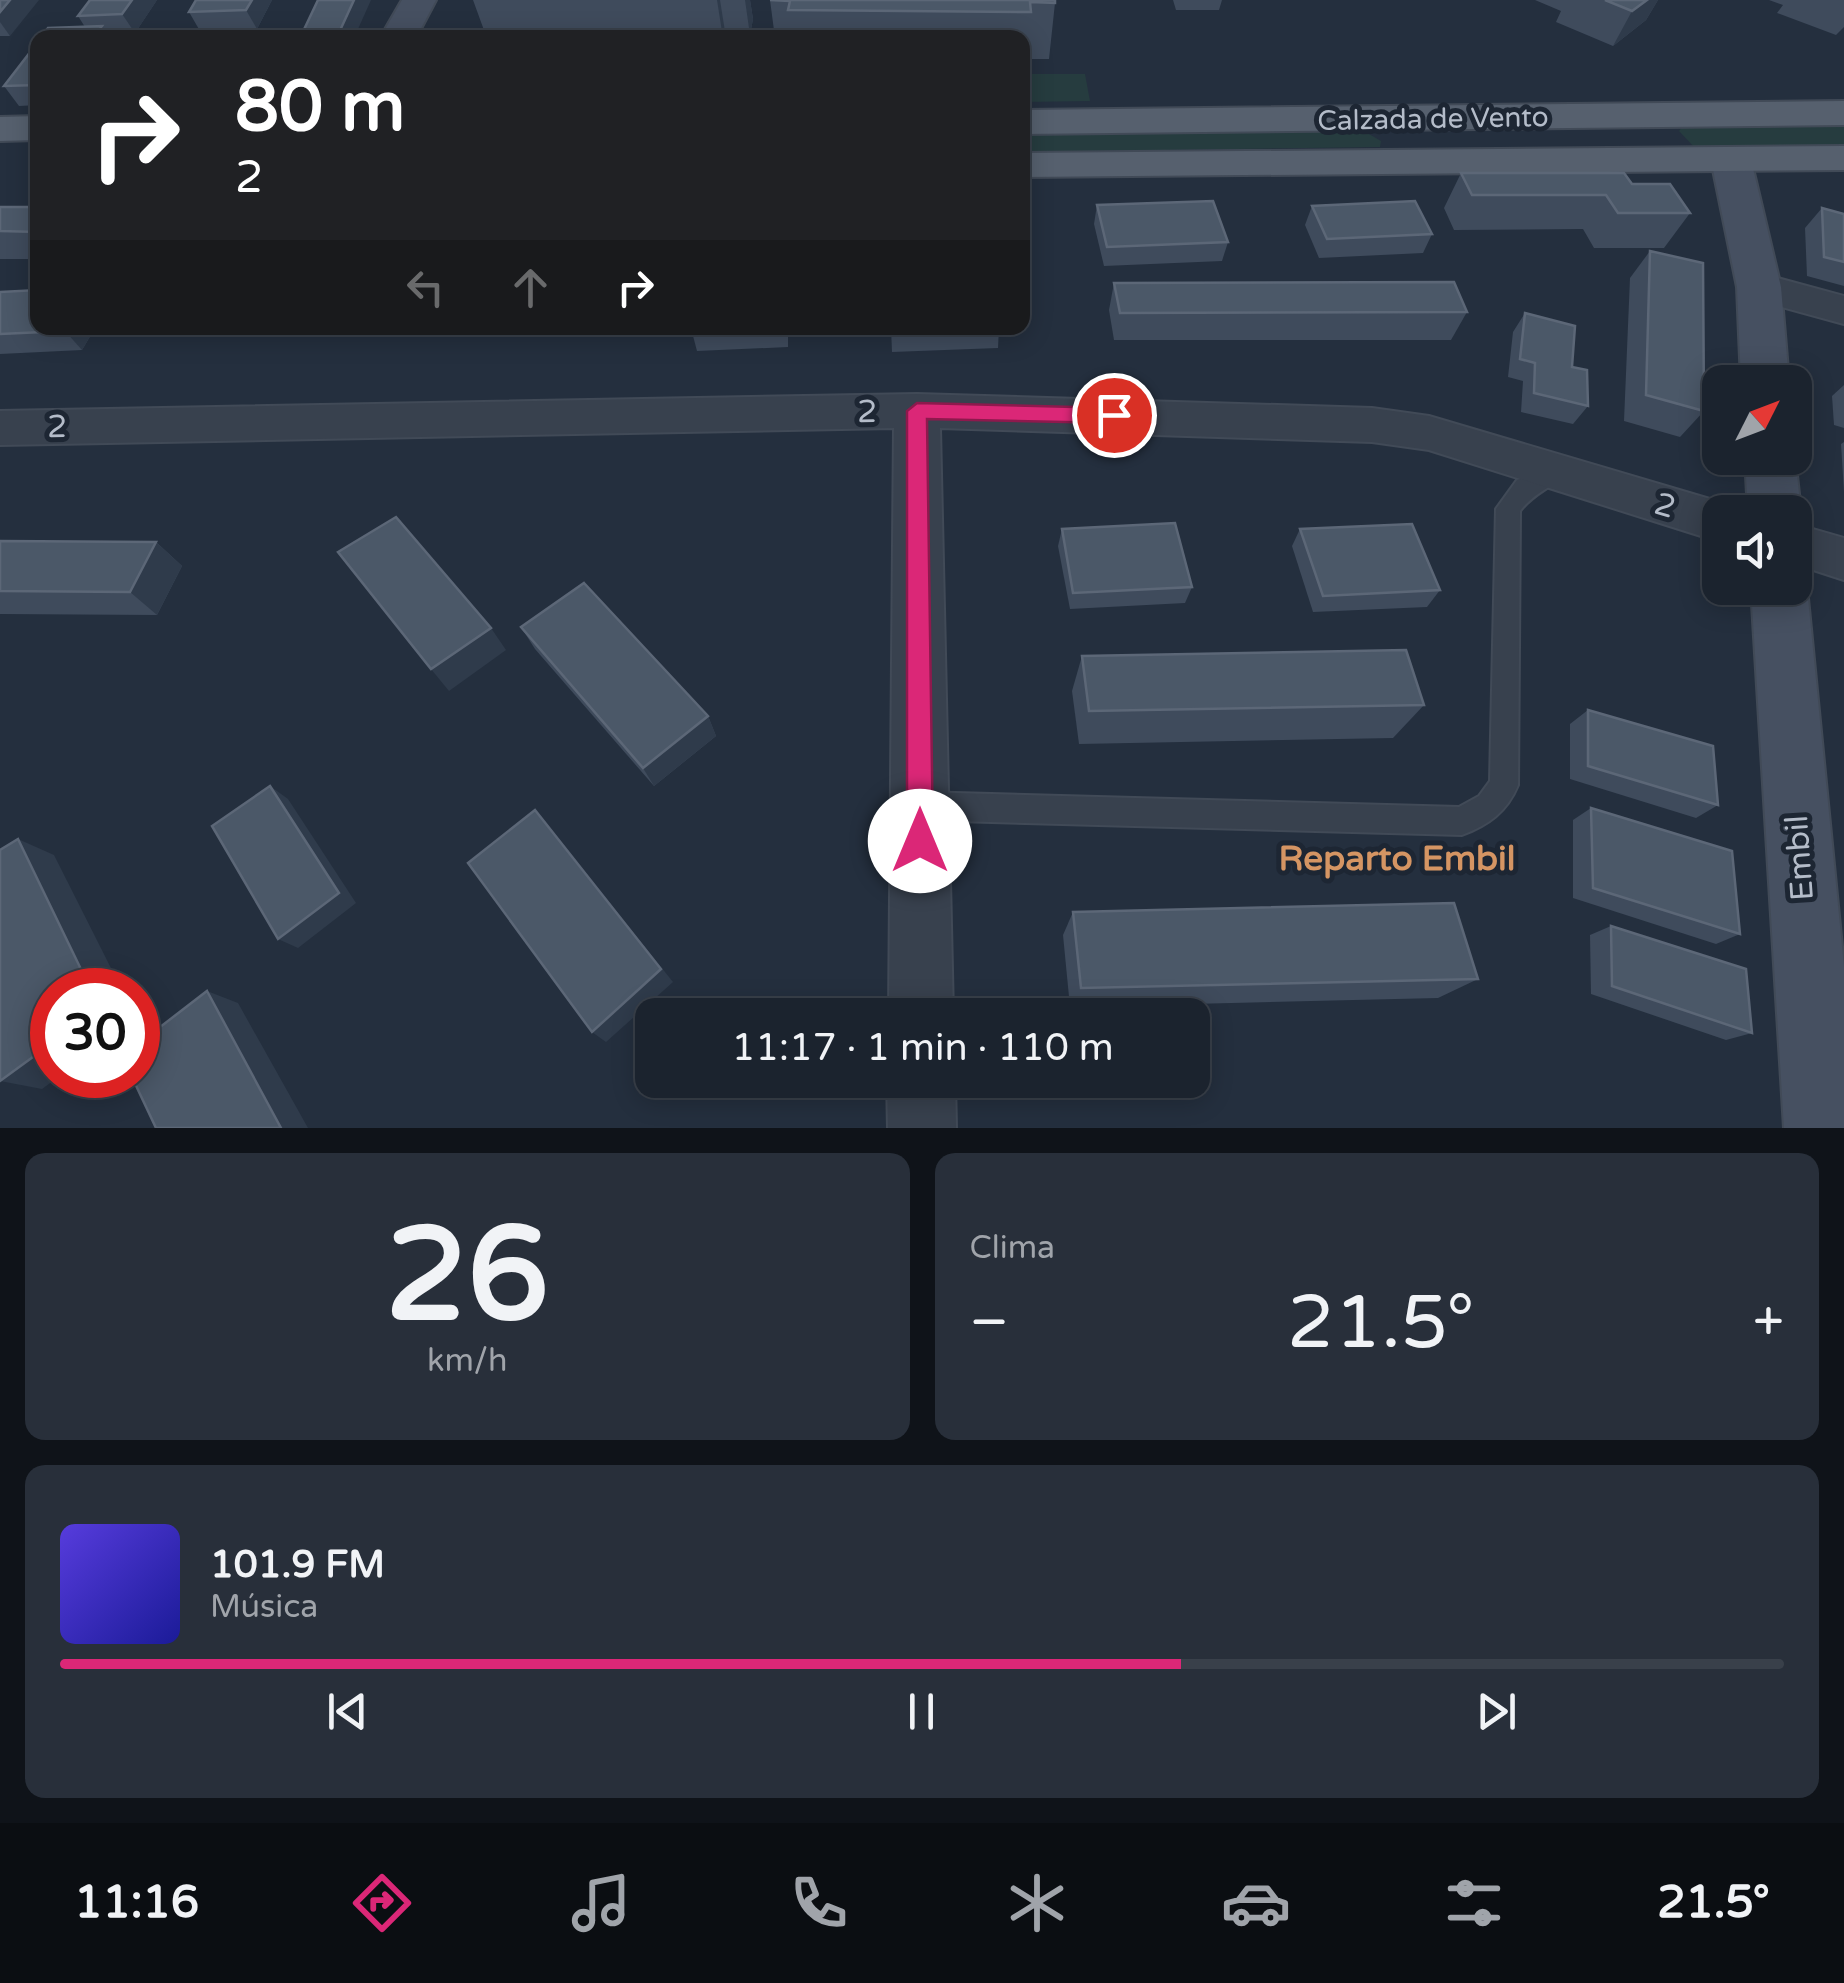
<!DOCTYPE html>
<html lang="es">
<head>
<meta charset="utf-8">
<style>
  body { margin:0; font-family:"Varela Round",sans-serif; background:#282f3a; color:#f1f3f6; height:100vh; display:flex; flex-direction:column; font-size:38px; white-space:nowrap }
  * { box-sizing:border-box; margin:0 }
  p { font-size:32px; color:#a0a4aa }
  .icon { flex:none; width:55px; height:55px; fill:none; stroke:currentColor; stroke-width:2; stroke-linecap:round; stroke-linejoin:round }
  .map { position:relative; height:1128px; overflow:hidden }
  .details { display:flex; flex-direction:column; gap:25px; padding:25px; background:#0f1319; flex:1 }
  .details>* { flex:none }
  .banner { position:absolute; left:30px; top:30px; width:1000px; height:305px; border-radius:20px; box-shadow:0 5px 25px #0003,0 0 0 2px #39404a; background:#202124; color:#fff; overflow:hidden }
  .needle { width:65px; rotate:48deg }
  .fabs { position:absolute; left:1702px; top:365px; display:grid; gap:20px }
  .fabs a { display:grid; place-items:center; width:110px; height:110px; border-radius:20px; background:#1b232e; box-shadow:0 5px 25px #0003,0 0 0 2px #39404a; font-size:50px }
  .speed { position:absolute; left:30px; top:968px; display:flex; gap:20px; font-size:50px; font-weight:700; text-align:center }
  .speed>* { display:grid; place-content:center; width:130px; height:130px; border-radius:50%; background:#1b232e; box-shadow:0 5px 25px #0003,0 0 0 2px #39404a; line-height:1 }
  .speed .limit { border:15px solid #d22; background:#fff; color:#111 }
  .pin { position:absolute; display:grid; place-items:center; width:85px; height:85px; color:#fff; margin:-42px; border:5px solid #fff; border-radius:50%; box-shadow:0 2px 10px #0007 }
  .me { position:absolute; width:110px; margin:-55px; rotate:0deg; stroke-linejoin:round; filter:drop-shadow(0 0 8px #0008) }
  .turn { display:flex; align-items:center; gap:35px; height:210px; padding:0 40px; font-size:45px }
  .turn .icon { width:130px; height:130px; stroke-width:2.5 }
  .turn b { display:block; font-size:70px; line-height:85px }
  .lanes { display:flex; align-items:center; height:95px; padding:0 40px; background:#0003; justify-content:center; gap:50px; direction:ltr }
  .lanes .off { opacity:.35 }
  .big { font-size:75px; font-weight:600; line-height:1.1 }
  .details .widget { flex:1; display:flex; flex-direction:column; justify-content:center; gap:15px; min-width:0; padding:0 35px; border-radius:20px; background:#282f3a }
  .details .dial { align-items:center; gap:0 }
  .dial b { font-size:130px; line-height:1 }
  .song { display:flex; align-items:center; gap:30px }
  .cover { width:120px; height:120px; border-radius:15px; background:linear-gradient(135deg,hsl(250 70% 55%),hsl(240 70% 35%)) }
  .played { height:10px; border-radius:5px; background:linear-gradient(90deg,#db2777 65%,#39404a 65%) }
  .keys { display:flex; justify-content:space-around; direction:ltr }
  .heat { display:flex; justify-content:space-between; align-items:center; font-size:55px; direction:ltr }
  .details .tiles { flex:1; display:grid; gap:25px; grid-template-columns:1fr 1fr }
  .widget:last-child { grid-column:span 2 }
  .trip { position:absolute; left:635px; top:998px; width:575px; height:100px; border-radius:20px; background:#1b232e; box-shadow:0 5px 25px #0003,0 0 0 2px #39404a; font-weight:600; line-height:100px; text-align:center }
  .tab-bar { display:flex; height:160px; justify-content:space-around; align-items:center; background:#0b0e12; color:#a0a4aa }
  .tab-bar .icon { width:70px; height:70px }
  .tab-bar .current { color:#db2777 }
  .tab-bar b { font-size:45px; color:#f1f3f6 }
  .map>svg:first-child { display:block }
</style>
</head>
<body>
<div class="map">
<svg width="1844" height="1128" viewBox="0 0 1844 1128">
  <rect width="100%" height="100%" fill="#242f3e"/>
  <g fill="#263c3f">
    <polygon points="1023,74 1085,74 1090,101 1023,102"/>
    <polygon points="1844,113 1844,158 1695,148 1679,131 1691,115"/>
    <polygon points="1362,130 1381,141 1380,147 1023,152 1022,132"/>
  </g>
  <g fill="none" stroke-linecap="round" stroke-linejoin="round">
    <defs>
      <path id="lane" d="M1552,464L1560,467L1564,473C1555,487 1534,492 1520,511L1518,785C1507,812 1488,825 1462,835L920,820L910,816L905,806L910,796L920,792L1459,807L1479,796L1490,781L1496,509L1517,480Z"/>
      <g id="street">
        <polygon points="1759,273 1844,296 1844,324 1745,297 1739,287 1745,277"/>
        <polygon points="917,394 1372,408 1429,416 1720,502 1739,512 1720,512 1720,542 1429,450 1372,442 940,428 953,1015 889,1015 894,428 0,445 0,411"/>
        <polygon points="1795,524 1844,538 1844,580 1795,564"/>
        <polygon points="887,1080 955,1080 956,1128 888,1128"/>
      </g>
      <g id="secondary">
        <polygon points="402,0 436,0 416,38 380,38"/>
        <polygon points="1731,148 1745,151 1751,160 1781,287 1789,382 1741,382 1737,287 1711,160 1717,151"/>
        <polygon points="1795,457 1801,512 1795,523 1795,512 1748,512 1745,458"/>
        <polygon points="1795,570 1807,588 1844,967 1844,1128 1784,1128 1751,588 1795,588"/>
      </g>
      <g id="primary">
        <polygon points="1844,101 1844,125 1022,134 1022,110"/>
        <polygon points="38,116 38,140 0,141 0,117"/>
        <polygon points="1844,146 1844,170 1022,177 1022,153"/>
      </g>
    </defs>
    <use href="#lane" stroke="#414a57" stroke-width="4"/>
    <use href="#street" stroke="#414a57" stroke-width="4"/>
    <use href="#secondary" stroke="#414a57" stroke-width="4"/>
    <use href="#primary" stroke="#414a57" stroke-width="4"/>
    <use href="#lane" fill="#38414e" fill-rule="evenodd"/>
    <use href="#street" fill="#38414e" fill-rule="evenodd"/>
    <use href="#secondary" fill="#465061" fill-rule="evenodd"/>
    <use href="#primary" fill="#56606e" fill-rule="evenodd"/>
  </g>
  <g fill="#3f4b5c">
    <polygon points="0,0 10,36 0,36"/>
    <polygon points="157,0 135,33 108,34 85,27 78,16"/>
    <polygon points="272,0 257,29 200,31 189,12"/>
    <polygon points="473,0 750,0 753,19 750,35 726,35 726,38 497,38 496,33 485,33"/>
    <polygon points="770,0 1055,3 1049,59 1027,59 1026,68 1022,68 1022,38 775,38"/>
    <polygon points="1173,0 1222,0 1219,10 1176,10"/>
    <polygon points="1535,0 1658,0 1646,20 1613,46 1556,22 1561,11"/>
    <polygon points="1769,0 1844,0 1844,27 1836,35 1777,13 1783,5"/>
    <polygon points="38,42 38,105 19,106 4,86"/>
    <polygon points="1461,173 1632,184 1690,213 1664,248 1594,248 1583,229 1454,230 1444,208"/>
    <polygon points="1097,205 1228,242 1222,261 1104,266 1094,224"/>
    <polygon points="1312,206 1432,234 1423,253 1319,258 1305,225"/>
    <rect x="0" y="207" width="38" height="52"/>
    <polygon points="1822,208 1844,214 1844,286 1807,276 1805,228"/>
    <polygon points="1650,251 1704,411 1680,437 1624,421 1630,278"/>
    <polygon points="1114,283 1467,312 1451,340 1114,340 1109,310"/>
    <polygon points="0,292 95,328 82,350 0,354"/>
    <polygon points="1525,313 1572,367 1588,406 1573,424 1521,412 1523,381 1508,377 1513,332"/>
    <polygon points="788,328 788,347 697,351 692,332"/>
    <polygon points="891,328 999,328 998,348 892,352"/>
    <polygon points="1844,385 1844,428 1834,425 1832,396"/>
    <polygon points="1844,442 1844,492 1841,444"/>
    <polygon points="1062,529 1192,587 1185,603 1070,609 1058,546"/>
    <polygon points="1300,529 1440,590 1427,607 1313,612 1292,546"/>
    <polygon points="0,541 156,542 182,566 157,615 0,614"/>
    <polygon points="521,627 708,716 716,736 654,786 535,649"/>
    <polygon points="1082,656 1424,705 1393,738 1079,744 1072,691"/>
    <polygon points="1588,710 1718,805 1696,818 1570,779 1570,724"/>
    <polygon points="1591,808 1740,934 1716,944 1573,898 1573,820"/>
    <polygon points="1073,912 1478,979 1438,998 1070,1007 1063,935"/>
    <polygon points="1611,926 1752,1033 1726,1040 1591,994 1590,935"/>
  </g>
  <g fill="#2f3b4b">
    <polygon points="10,0 39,0 10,36 0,22 0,12"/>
    <polygon points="132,0 157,0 135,33 122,14"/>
    <polygon points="252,0 272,0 257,29 246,10"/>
    <polygon points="354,0 371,0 354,38 337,38"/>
    <polygon points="717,0 720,0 726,38 723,38"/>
    <polygon points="745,0 750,0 753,19 750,35"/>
    <polygon points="1647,0 1658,0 1646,20 1613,46 1632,11"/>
    <polygon points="102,26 110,38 94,38"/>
    <polygon points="67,328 95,328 82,350 65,331"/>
    <polygon points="156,542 182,566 157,615 130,592"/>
    <polygon points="491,628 506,650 449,691 431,669"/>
    <polygon points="708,716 716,736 654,786 643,768"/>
    <polygon points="270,786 288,799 356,903 298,948 278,939"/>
    <polygon points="535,810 673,982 606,1042 592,1032"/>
    <polygon points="18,839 54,855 122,990 91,990"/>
    <polygon points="207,991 238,1003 308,1128 281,1128"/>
    <polygon points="52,1043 52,1075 61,1075 42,1089 0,1081"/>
  </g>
  <g fill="#4b5868" stroke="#5c6777" stroke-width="2.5">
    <polygon points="0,0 10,0 0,12"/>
    <polygon points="90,0 132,0 122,14 78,16"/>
    <polygon points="196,0 252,0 246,10 189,12"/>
    <polygon points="318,0 354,0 337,37 300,38"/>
    <polygon points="770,0 1055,0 1055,3 1030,2 1031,12 788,10 790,1"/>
    <polygon points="1605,0 1647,0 1632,11"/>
    <polygon points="102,26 94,38 41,38 48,28"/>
    <polygon points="38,42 38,85 4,86"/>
    <polygon points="1461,173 1624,173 1632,184 1670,184 1690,213 1618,213 1606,195 1472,195"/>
    <polygon points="1213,201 1228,242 1107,247 1097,205"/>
    <polygon points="1415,201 1432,234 1327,239 1312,206"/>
    <polygon points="0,207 38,207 38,232 0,231"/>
    <polygon points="1822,208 1844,214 1844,262 1824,257"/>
    <polygon points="1650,251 1703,263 1704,411 1646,395"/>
    <polygon points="1454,282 1467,312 1120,313 1114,283"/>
    <polygon points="38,290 38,328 67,328 65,331 0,334 0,292"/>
    <polygon points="1525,313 1575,326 1572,367 1587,370 1588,406 1534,393 1535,363 1520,359"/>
    <polygon points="692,328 785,328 692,332"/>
    <polygon points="891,328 999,328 999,329 892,334"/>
    <polygon points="396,517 491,628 431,669 338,552"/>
    <polygon points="1175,523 1192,587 1073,593 1062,529"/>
    <polygon points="1412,524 1440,590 1323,596 1300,529"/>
    <polygon points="0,541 156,542 130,592 0,591"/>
    <polygon points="584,583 708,716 643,768 521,627"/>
    <polygon points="1406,650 1424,705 1089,711 1082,656"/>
    <polygon points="1588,710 1713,746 1718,805 1588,766"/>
    <polygon points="270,786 339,893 278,939 212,826"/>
    <polygon points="1591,808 1732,851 1740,934 1593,888"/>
    <polygon points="535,810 661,969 592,1032 468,863"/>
    <polygon points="18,839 91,990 52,990 52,1043 0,1081 0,850"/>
    <polygon points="1454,903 1478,979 1081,988 1073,912"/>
    <polygon points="1611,926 1746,969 1752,1033 1612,986"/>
    <polygon points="207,991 281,1128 156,1128 131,1075 138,1075 138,1044"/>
  </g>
  <polygon fill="#db2777" stroke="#8e194d" stroke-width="2.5" points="917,403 1114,408 1124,415 1114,423 927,419 933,841 930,850 920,854 910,850 907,841 907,411"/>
  <g text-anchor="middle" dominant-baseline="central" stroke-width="10" stroke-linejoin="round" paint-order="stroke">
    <g font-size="28" fill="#b4bcc9" stroke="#1d2633">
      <text transform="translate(1433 119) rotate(-1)">Calzada de Vento</text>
    </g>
    <g font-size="32" fill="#b4bcc9" stroke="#1d2633">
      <text transform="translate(867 412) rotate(-1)">2</text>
      <text transform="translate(57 427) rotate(-1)">2</text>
      <text transform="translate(1665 506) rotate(16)">2</text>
      <text transform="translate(1800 858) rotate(-94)">Embil</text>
    </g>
    <g font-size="35" font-weight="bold" fill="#d59563" stroke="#1d2633">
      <text x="1397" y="859">Reparto Embil</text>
    </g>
  </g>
</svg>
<div class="fabs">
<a><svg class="needle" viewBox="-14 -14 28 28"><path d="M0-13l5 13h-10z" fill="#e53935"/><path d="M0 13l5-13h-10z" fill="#a0a4aa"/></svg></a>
<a><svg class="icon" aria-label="sound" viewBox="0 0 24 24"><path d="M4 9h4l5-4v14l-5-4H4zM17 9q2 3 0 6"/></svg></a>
</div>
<div class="speed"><div class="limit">30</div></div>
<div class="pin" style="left:1114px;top:415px;background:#d93025"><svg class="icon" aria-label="arrive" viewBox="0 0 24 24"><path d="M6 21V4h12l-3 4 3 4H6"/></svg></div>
<svg class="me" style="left:920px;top:841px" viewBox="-20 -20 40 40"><circle r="19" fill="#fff"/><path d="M0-13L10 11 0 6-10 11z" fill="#db2777"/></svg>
<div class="trip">11:17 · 1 min · 110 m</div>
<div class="banner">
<div class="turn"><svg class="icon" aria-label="right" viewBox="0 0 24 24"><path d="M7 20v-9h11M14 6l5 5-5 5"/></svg><div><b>80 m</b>2</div></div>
<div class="lanes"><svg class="icon off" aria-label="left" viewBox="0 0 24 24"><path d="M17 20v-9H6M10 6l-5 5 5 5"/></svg><svg class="icon off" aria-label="ahead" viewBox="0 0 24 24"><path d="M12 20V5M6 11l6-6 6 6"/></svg><svg class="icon" aria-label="right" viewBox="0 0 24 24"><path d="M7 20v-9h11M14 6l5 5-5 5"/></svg></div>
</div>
</div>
<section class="details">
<div class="tiles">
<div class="widget dial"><b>26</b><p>km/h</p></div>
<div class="widget"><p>Clima</p>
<div class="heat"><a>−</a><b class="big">21.5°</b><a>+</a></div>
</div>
<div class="widget">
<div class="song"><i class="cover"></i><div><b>101.9 FM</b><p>Música</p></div></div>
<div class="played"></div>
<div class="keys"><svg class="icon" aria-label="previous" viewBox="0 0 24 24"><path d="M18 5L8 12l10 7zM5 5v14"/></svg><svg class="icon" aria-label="pause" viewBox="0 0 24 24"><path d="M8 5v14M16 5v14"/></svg><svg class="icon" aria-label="next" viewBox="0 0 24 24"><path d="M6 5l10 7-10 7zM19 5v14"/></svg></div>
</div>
</div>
</section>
<nav class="tab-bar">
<b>11:16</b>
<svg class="icon current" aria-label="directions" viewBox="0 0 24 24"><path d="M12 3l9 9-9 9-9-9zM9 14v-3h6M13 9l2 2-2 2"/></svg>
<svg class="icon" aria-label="music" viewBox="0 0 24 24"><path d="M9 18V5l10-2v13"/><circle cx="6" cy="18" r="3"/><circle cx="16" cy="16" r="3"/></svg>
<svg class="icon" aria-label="phone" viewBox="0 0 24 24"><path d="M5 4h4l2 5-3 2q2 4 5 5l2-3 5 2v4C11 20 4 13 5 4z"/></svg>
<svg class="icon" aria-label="climate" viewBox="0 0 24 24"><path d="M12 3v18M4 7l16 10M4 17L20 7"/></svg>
<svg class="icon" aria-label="car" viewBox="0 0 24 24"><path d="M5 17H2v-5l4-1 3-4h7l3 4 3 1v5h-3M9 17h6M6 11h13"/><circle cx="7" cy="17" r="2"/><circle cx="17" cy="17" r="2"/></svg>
<svg class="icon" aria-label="filters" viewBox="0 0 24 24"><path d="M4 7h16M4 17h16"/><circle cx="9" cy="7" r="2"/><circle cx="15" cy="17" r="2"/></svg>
<b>21.5°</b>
</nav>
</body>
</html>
